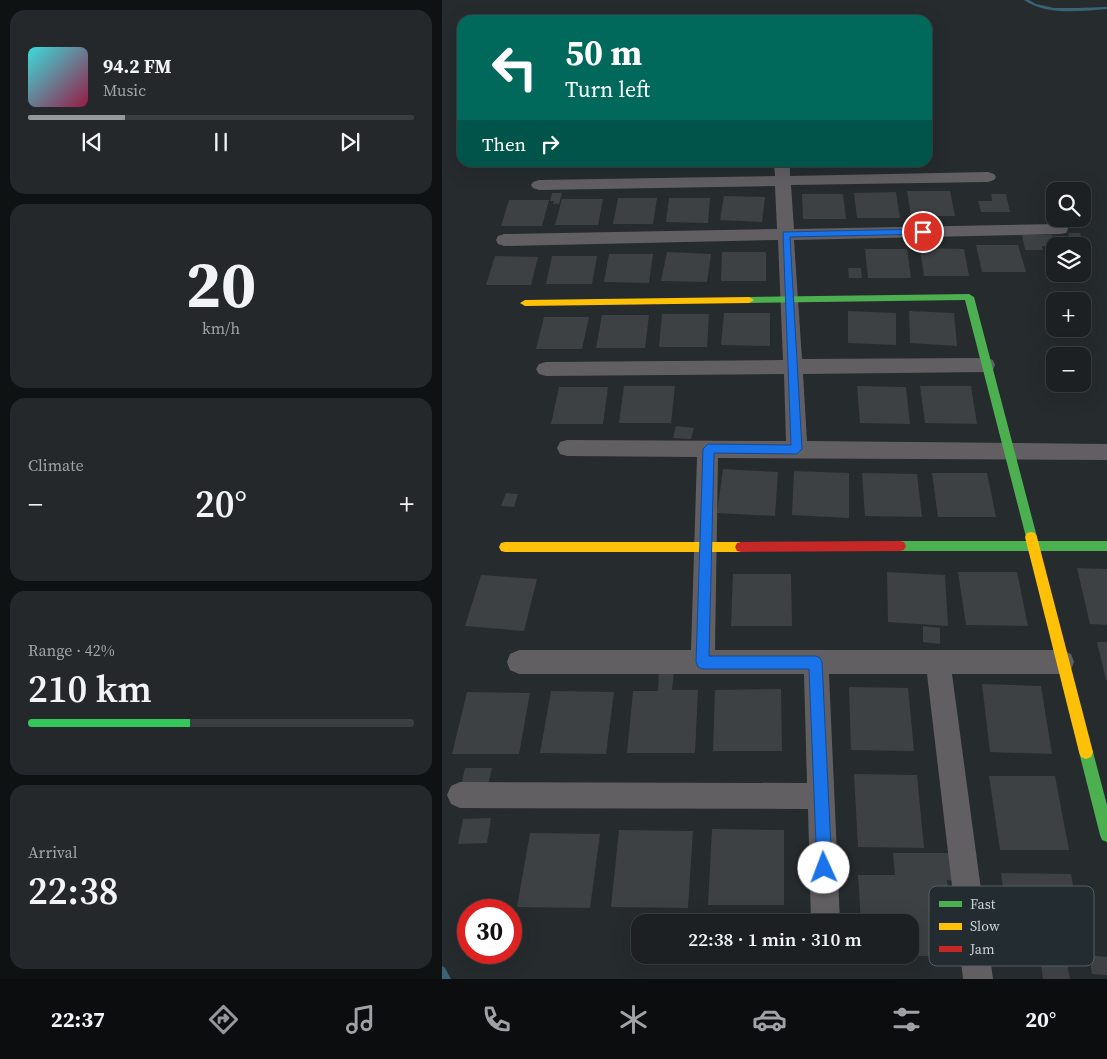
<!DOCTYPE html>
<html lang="en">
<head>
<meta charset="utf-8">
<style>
  body { margin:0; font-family:"Source Serif 4",serif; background:#25282a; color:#f1f3f6; height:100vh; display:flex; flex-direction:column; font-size:19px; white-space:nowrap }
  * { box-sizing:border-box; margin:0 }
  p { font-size:16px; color:#a0a3a5 }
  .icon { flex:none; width:28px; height:28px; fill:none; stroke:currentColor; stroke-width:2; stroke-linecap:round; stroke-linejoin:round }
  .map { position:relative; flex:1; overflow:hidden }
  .panel { display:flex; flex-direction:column; gap:10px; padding:10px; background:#0f1213; width:442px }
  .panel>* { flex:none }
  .banner { position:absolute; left:15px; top:15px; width:475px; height:152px; border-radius:15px; box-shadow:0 5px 20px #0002,0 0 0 1px #3a3e40; background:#00695c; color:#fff; overflow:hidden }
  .controls { position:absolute; left:604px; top:182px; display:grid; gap:10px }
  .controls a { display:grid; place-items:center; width:45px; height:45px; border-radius:10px; background:#1c2022; box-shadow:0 5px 20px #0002,0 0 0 1px #3a3e40; font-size:25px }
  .speed { position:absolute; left:15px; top:899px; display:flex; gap:10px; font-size:25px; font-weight:700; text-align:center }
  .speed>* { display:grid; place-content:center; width:65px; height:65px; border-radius:50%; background:#1c2022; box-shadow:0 5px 20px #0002,0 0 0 1px #3a3e40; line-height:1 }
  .speed .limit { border:8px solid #d22; background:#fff; color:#111 }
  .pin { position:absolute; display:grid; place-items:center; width:42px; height:42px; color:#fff; margin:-21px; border:2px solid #fff; border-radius:50%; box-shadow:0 1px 5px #0007 }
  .me { position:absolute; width:55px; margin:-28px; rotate:358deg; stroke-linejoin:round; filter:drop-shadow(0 0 4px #0008) }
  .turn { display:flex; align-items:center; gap:18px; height:105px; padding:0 25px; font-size:22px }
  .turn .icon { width:65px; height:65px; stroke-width:2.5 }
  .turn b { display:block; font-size:35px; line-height:42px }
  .then { display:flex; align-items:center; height:48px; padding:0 25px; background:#0003; gap:10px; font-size:19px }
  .big { font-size:38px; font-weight:600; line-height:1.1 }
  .panel .tile { flex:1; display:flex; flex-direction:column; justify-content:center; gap:8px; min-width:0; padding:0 18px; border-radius:15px; background:#25282a }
  .panel .dial { align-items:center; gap:0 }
  .dial b { font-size:65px; line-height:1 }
  .song { display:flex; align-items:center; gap:15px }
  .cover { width:60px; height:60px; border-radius:8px; background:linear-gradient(135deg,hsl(180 70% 55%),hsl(340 70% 35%)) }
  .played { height:5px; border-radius:2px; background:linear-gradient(90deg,#92989b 25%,#3a3e40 25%) }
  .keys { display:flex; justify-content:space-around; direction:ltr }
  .heat { display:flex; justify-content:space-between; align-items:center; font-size:28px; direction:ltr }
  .charge { height:8px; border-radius:4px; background:linear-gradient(90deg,#34c759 42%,#3a3e40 0) }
  .trip { position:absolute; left:189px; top:914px; width:288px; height:50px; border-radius:15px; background:#1c2022; box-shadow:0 5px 20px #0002,0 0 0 1px #3a3e40; font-weight:600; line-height:50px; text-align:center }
  .dock { display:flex; height:80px; justify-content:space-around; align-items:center; background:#0b0d0e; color:#a0a3a5 }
  .dock .icon { width:35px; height:35px }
  .dock .selected { color:#92989b }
  .dock b { font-size:22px; color:#f1f3f6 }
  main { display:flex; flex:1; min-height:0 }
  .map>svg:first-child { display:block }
</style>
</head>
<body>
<main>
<section class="panel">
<div class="tile">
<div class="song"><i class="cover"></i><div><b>94.2 FM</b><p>Music</p></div></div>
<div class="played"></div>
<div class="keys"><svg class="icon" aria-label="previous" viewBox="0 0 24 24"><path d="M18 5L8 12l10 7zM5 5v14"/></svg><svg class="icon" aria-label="pause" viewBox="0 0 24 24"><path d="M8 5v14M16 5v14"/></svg><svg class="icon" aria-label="next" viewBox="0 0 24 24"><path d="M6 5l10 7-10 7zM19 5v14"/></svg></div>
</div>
<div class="tile dial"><b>20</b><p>km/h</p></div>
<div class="tile"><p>Climate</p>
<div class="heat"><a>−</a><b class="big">20°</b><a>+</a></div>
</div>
<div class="tile"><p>Range · 42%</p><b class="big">210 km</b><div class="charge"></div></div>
<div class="tile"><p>Arrival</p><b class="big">22:38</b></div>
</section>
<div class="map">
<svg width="665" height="979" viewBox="0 0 665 979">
  <rect width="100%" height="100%" fill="#262b2e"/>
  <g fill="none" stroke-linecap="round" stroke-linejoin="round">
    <g fill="#3a6375" fill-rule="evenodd">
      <path d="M582,0H587L594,4L612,8H634L665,7V9C638,11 605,16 582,0Z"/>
      <polygon points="0,966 3,968 9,979 0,979"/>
    </g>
  </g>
  <g fill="#3d4144">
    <polygon points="465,191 508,191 513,216 469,216"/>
    <polygon points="454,192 458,218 415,218 412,193"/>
    <polygon points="110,193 120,193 117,204 111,204 112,201 108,201"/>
    <polygon points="360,194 401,194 404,219 361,219"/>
    <polygon points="549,194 564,194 568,212 539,212 536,201 550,201"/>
    <polygon points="282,196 323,197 320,222 278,220"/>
    <polygon points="176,198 215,198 211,224 171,224"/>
    <polygon points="227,198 268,198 266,223 224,222"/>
    <polygon points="120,199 161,199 156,225 113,225"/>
    <polygon points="67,200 107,200 100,226 59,226"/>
    <polygon points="626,233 638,233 645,253 640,253 640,246 630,246"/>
    <polygon points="580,235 610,235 613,246 600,246 601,250 583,250"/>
    <polygon points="534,245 576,245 584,272 540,272"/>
    <polygon points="478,248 522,249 527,276 482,276"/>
    <polygon points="423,249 465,249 469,278 426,278"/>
    <polygon points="225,252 269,254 265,282 219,281"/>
    <polygon points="280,252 324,252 324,281 279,281"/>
    <polygon points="167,254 211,254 207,283 162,282"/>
    <polygon points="53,256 96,257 89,285 44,285"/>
    <polygon points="110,256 155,256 150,284 104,284"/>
    <polygon points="406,268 419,268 420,278 407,278"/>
    <polygon points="406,311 454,313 454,345 406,343"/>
    <polygon points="467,311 512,313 515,346 468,343"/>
    <polygon points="282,313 328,313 328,346 279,345"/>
    <polygon points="220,314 267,314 265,347 217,347"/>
    <polygon points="160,315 207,315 203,348 154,348"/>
    <polygon points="102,317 147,317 140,349 94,349"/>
    <polygon points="182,386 233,386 229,423 177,423"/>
    <polygon points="415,386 464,387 468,424 418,423"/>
    <polygon points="478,386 529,386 535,424 483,423"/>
    <polygon points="117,387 166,387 161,424 109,424"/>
    <polygon points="234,426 252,428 249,439 231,438"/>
    <polygon points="281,469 336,472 333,516 275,513"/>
    <polygon points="352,471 407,473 407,518 350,515"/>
    <polygon points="420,473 475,474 480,517 423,516"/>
    <polygon points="490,473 545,473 554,517 496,517"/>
    <polygon points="64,493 76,494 72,507 59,506"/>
    <polygon points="635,568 665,569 665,625 648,624"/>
    <polygon points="445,572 503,575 506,626 446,622"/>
    <polygon points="516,572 575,572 586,626 524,625"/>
    <polygon points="291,574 349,574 350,626 289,626"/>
    <polygon points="39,575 95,579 82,631 23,626"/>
    <polygon points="481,626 498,628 498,644 481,642"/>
    <polygon points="655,642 665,642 665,680 664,680"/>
    <polygon points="217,671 232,671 230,690 256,690 253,753 185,753 191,691 216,691"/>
    <polygon points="540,684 599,686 610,754 548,752"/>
    <polygon points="407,687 466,688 472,751 409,750"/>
    <polygon points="339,689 340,751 271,751 273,690"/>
    <polygon points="109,691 172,692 164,754 98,753"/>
    <polygon points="25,692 88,693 77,754 10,754"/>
    <polygon points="23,768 50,768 45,790 18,790"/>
    <polygon points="412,774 475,775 482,848 416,847"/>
    <polygon points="547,776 613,776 627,850 558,850"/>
    <polygon points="49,818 45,843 16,844 21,819"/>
    <polygon points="270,829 342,830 342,905 266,905"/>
    <polygon points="177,830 251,831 246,908 169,907"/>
    <polygon points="88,833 158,834 148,908 75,907"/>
    <polygon points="451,853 507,853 511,881 505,880 510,917 488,918 492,956 468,956 468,922 419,922 416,875 453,875"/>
    <polygon points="559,873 629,874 645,959 570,958"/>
    <polygon points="647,955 665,957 665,975 650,974"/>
    <polygon points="599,963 625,963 628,979 601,979"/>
  </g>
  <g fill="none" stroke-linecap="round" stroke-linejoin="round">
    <polygon fill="#625f62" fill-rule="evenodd" points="332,162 348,162 348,176 546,172 552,174 554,177 552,180 546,182 349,185 352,229 618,224 624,225 626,229 624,233 618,234 352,240 360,359 544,358 551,360 553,365 551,370 544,372 361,374 365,441 665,444 665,460 276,458 273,650 620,650 629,654 632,662 629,670 620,674 510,674 551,979 521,979 485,674 387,674 398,922 369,922 366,809 18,808 9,804 5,795 9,786 18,782 365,783 362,674 77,674 68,670 65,662 68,654 77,650 249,650 255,457 125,456 118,454 115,448 118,442 125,440 344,441 342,374 104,376 97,374 94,369 97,364 104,362 341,360 336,240 62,246 56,244 54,240 56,236 62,234 335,229 333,186 97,190 91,188 89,185 91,182 97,180 333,176"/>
    <g fill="#4caf50" fill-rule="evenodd">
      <polygon points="527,294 532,297 595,537 593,541 665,541 665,551 458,551 454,550 452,546 454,542 458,541 585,541 523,300 307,303 302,300 307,297"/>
      <polygon points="644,745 649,747 651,752 665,805 665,842 660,840 658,835 637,752 639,747"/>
    </g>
    <g fill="#ffc107" fill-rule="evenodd">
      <polygon points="307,297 312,300 307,303 83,306 78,303 83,300"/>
      <polygon points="589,532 593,533 595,537 651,752 649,757 644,759 639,757 637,752 583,537 585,533"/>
      <polygon points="63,542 299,542 303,543 305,547 303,551 299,552 63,552 59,551 57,547 59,543"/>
    </g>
    <polygon fill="#c62828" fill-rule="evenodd" points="458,541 462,542 464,546 462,550 458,551 299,552 295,551 293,547 295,543 299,542"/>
  </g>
  <polygon fill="#1a73e8" stroke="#114b97" points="481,229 485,232 484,234 348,237 360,449 355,454 272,453 267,656 374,656 378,658 380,662 390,868 388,874 382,876 377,874 375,868 367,669 261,669 256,667 254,662 261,449 266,444 349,445 341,232"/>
  <rect x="487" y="886" width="165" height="80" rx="8" fill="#232c31" stroke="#565e62" stroke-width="1"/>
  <rect x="497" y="901" width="23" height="6" fill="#4caf50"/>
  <rect x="497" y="923" width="23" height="7" fill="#ffc107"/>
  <rect x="497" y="946" width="23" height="6" fill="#c62828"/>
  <g font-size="14" fill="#ccd2d5">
    <text x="528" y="909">Fast</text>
    <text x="528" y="931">Slow</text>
    <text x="528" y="954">Jam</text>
  </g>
</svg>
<div class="controls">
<a><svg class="icon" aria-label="search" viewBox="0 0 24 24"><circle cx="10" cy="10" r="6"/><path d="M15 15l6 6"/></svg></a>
<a><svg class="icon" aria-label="layers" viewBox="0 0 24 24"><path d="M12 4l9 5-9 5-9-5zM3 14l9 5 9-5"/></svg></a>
<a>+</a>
<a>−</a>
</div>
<div class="speed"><div class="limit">30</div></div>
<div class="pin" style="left:481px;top:232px;background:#d93025"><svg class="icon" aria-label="arrive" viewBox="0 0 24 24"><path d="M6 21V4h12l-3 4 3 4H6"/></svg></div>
<svg class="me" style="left:382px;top:868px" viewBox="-20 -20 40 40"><circle r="19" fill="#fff"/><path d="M0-13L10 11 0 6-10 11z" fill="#1a73e8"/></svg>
<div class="trip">22:38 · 1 min · 310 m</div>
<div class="banner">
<div class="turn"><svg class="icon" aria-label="left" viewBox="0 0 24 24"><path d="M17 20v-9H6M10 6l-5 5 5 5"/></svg><div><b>50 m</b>Turn left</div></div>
<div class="then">Then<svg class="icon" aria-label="right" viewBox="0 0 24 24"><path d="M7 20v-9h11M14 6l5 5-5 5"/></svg></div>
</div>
</div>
</main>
<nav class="dock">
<b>22:37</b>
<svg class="icon selected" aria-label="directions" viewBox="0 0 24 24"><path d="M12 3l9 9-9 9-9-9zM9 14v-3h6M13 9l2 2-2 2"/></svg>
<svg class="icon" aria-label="music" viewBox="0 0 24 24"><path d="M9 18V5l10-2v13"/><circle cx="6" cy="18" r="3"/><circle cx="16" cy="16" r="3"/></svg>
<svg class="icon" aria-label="phone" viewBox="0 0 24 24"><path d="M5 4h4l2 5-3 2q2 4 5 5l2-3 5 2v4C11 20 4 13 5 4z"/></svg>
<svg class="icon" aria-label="climate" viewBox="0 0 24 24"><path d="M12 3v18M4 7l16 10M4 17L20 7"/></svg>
<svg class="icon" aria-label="car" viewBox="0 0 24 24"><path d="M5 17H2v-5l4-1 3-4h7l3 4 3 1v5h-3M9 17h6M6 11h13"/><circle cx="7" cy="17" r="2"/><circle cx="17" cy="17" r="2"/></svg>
<svg class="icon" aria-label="filters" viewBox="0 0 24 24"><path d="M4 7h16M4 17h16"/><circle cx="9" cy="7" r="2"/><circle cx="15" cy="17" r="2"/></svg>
<b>20°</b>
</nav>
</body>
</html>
